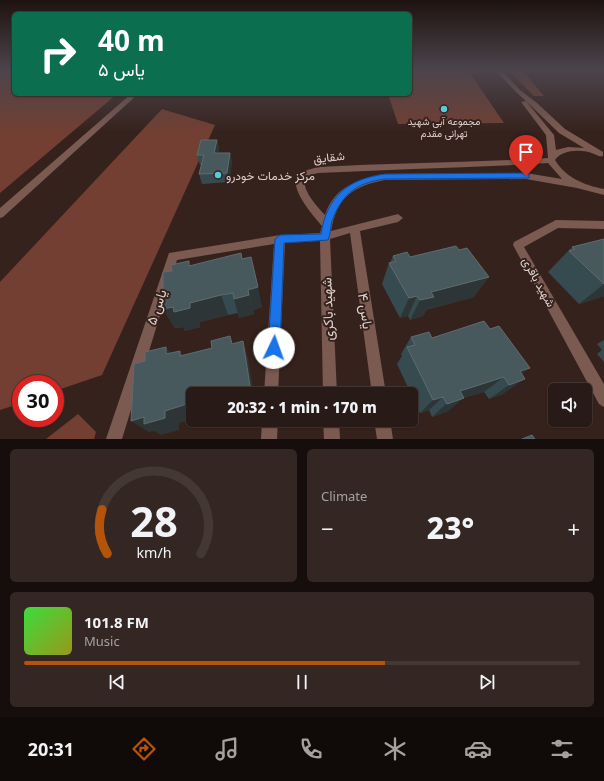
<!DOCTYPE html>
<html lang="en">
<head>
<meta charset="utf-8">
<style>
  body { margin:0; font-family:"Noto Sans",Vazirmatn,sans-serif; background:#342723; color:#f1f3f6; height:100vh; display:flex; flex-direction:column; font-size:15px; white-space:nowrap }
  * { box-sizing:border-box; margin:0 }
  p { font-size:13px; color:#a5a1a1 }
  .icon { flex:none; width:22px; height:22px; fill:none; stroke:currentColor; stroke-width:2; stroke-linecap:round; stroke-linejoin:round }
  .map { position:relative; height:439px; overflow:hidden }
  .details { display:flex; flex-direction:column; gap:10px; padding:10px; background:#160e0c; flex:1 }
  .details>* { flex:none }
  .top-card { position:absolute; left:12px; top:12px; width:400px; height:84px; border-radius:6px; box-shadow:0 1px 3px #0004,0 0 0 1px #443835; background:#0b6e4f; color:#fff; overflow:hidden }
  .controls { position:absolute; left:548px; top:383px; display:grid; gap:8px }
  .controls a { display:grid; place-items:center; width:44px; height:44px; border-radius:6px; background:#281a16; box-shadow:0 1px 3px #0004,0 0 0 1px #443835; font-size:20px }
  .speed { position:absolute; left:12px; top:375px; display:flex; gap:8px; font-size:20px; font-weight:700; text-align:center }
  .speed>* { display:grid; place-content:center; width:52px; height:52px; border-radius:50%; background:#281a16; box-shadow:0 1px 3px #0004,0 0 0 1px #443835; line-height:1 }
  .speed .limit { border:6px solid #d22; background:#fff; color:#111 }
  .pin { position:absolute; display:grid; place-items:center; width:34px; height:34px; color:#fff; margin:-41px -17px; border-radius:50% 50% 50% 0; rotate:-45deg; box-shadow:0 0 4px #0007 }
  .pin .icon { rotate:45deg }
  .me { position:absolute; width:44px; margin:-22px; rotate:3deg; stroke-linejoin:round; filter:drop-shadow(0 0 3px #0008) }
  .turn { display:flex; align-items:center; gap:14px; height:84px; padding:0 20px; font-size:18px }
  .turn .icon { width:52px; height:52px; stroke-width:2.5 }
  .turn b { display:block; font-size:28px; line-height:34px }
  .big { font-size:30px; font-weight:800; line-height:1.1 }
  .details .card { flex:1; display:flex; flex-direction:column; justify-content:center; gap:6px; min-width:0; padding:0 14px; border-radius:6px; background:#342723 }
  .details .dial { align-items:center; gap:0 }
  .dial svg { height:104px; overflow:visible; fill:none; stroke:#443835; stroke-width:7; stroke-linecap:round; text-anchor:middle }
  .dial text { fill:#f1f3f6; stroke:none }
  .song { display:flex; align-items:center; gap:12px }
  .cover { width:48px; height:48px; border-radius:6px; background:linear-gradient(135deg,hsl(120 70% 55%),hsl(60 70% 35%)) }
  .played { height:4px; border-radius:2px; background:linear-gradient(90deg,#b45309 65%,#443835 65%) }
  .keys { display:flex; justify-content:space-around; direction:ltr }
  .heat { display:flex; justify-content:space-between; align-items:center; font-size:22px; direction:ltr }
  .details .tiles { flex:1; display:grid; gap:10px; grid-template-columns:1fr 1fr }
  .card:last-child { grid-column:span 2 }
  .trip { position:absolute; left:186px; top:387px; width:232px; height:40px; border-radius:6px; background:#281a16; box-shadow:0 1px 3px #0004,0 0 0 1px #443835; font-weight:800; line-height:40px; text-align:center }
  .tab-bar { display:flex; height:64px; justify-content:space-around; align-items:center; background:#100a09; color:#a5a1a1 }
  .tab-bar .icon { width:28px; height:28px }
  .tab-bar .active { color:#b45309 }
  .tab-bar b { font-size:18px; color:#f1f3f6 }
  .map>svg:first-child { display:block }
</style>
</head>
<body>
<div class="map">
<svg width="604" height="439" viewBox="0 0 604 439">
  <rect width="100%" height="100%" fill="#36221d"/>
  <g fill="#723f32">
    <polygon points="0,70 14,70 14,94 117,94 0,193"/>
    <polygon points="410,70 468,70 504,123 398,124 388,94 410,94"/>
    <polygon points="508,70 522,70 544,96 534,96"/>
    <polygon points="162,109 215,125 102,375 55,391 55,384 21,384 21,403 0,410 0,282"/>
    <polygon points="78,414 96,432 94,439 46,439"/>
  </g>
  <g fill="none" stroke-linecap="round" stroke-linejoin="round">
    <g fill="#7b5a51" fill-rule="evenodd">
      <path d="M495,70H501L520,90L537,103L565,129L603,152V156C598,157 598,155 594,154C583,149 562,149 555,160C566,178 584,185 604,189V195L577,188L526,179L385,180C353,186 337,197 331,231L398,214L403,218L398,222L360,231L386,394H372L350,233L330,239L337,394H323L320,241L285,243L278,394H264L274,244L177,260L122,439H106L169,253L280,235L320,233L322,226C313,215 290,190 297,176L304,171L318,167C395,163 472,163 548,158L546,135L521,102L526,101L516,92ZM526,101L559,133L584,148L568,147L556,150L554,135ZM548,163L562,179L526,173L385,174C358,179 334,187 325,215C316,205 304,193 304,179L310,175L318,173C395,169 472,168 548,163Z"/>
      <polygon points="131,94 138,94 3,217 0,218 0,208"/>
      <polygon points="556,220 604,221 604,229 558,228 524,247 604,384 604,407 599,404 513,245 514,242"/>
      <polygon points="262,420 278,420 277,439 261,439"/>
      <polygon points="323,420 339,420 340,439 324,439"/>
      <polygon points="374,420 390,420 393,439 377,439"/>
    </g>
  </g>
  <g fill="#354b4f">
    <polygon points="217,140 219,149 218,153 230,153 232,162 229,182 202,184 199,174 202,164 200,165 197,155"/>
    <polygon points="604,239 604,296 579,304 548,272 572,247"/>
    <polygon points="393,256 410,257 474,297 426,310 423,316 410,320 408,316 400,318 382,284 389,263 390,263"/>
    <polygon points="242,259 262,307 253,310 254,314 239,318 238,313 228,315 200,322 200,327 185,331 183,327 175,328 163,309 172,271 191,266"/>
    <polygon points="411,337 432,338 522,374 503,394 489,399 484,392 463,398 448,411 432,417 429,410 420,413 397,364 402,356 401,354"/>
    <polygon points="604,340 604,362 597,354 602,350 597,344"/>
  </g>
  <g fill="#2e3536">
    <polygon points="217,140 219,149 216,163 214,153"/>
    <polygon points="230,153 232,162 229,182 227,173"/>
    <polygon points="489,277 474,297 426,310 423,316 410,320 420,300 431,292"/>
    <polygon points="604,284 604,296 579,304"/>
    <polygon points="258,287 262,307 253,310 248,290"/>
    <polygon points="221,295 228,315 200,322 200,327 185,331 183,327 175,328 163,309"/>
    <polygon points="249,295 254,314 239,318 234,299"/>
    <polygon points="417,296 408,316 400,318 409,298"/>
    <polygon points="243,341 248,359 254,394 238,394 238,390"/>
    <polygon points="166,347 179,364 166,354"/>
    <polygon points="180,351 192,367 180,356"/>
    <polygon points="530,368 509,383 520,371"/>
    <polygon points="504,377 484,392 463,398 448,411 432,417 460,391"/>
    <polygon points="525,379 503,394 489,399 509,385"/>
    <polygon points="443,397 429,410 420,413 433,400"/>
    <polygon points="193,402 193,419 179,423 179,430 161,435 154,431 149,432 131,421"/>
  </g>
  <g fill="#47595d" stroke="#5f6c6e">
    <polygon points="201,140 217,140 214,153 230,153 227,173 199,174 204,155 197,155"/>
    <polygon points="604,239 604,284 569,251 575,249 572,247"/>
    <polygon points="456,246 459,250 467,248 489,277 431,292 434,297 420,300 417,296 409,298 389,263 396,261 393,256 407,252 410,257"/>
    <polygon points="241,253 242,259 251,257 258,287 248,290 249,295 234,299 233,293 221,295 190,303 190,308 174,312 173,307 163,309 163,272 172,271 171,265 189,261 189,266"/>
    <polygon points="484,321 490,329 499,326 530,368 520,371 525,379 509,385 504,377 460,391 464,398 447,404 443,397 433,400 407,347 415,345 411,337 429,332 432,338"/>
    <polygon points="230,336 232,344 243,341 250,386 238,390 238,394 193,394 193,402 165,411 165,418 144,424 144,417 131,421 134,364 145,361 145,352 166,347 166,354 180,351 180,356 212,348 211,341"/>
    <polygon points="532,435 535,439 522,439"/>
  </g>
  <linearGradient id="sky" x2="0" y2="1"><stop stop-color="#1e1310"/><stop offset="0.53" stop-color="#4c444c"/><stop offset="1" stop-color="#4c444c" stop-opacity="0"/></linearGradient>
  <rect width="604" height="132" fill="url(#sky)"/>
  <path fill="#1a73e8" stroke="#114b97" d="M526,173L529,174V178L385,179C356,183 342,194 332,221C330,227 331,234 328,240L284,243L280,348L278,352L274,354L269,352L268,348L275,239L280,235L321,234C327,196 348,179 385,174Z"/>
  <g fill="#55cade" stroke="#36221d" stroke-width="1.5">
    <circle cx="444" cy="109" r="4"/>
    <circle cx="218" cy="175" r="4"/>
  </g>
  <g text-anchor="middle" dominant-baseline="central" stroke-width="4" stroke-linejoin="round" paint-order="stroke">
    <g font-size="10" fill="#dfd1cd" stroke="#36221d">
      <text x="444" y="121">مجموعه آبی شهید<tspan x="444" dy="12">تهرانی مقدم</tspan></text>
    </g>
    <g font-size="12" fill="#dfd1cd" stroke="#36221d">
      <text transform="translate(329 157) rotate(-6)">شقایق</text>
      <text transform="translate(539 282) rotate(61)">شهید باقری</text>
    </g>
    <g font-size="12" fill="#dfd1cd" stroke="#36221d" text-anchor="start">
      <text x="226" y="175">مرکز خدمات خودرو</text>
    </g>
    <g font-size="14" fill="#dfd1cd" stroke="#36221d">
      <text transform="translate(156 307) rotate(-72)">یاس ۵</text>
      <text transform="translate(327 309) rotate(-92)">شهید باکری</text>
      <text transform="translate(366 311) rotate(82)">یاس ۴</text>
    </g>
  </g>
</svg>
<div class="controls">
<a><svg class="icon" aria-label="sound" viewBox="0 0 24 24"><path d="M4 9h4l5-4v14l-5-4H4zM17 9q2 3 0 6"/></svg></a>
</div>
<div class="speed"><div class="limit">30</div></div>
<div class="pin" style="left:526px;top:176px;background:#d93025"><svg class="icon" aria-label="arrive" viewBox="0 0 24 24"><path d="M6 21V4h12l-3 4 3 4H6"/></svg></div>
<svg class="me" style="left:274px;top:348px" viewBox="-20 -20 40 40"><circle r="19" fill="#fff"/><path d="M0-13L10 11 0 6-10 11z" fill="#1a73e8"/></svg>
<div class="trip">20:32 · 1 min · 170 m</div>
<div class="top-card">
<div class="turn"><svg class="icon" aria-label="right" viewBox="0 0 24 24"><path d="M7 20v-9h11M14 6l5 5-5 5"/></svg><div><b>40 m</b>یاس ۵</div></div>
</div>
</div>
<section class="details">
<div class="tiles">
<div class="card dial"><svg viewBox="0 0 100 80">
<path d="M14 69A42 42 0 1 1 86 69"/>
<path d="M14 69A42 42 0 0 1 10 35" stroke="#b45309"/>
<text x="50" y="56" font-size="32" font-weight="700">28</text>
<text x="50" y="72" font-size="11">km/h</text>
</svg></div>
<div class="card"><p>Climate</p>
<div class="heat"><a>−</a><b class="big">23°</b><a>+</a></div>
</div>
<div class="card">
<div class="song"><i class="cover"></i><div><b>101.8 FM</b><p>Music</p></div></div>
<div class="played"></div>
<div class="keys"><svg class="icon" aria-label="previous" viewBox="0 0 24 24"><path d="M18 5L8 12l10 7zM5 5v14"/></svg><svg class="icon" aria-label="pause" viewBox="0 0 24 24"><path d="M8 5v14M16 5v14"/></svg><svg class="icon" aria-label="next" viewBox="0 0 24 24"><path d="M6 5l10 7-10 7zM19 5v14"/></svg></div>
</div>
</div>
</section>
<nav class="tab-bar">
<b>20:31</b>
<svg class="icon active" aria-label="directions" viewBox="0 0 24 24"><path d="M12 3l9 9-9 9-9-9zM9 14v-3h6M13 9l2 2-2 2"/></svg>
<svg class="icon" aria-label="music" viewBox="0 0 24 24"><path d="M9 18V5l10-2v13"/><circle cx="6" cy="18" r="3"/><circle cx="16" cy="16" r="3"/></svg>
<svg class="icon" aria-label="phone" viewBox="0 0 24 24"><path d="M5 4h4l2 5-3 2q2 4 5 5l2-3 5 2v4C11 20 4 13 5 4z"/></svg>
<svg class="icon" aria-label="climate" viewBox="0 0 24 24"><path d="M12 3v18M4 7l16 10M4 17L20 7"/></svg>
<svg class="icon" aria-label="car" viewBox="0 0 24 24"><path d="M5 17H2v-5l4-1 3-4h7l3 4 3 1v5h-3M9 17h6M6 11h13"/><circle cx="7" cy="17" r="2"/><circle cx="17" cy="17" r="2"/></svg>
<svg class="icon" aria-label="filters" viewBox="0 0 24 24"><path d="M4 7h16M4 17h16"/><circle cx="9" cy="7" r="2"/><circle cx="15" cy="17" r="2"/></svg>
</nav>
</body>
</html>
